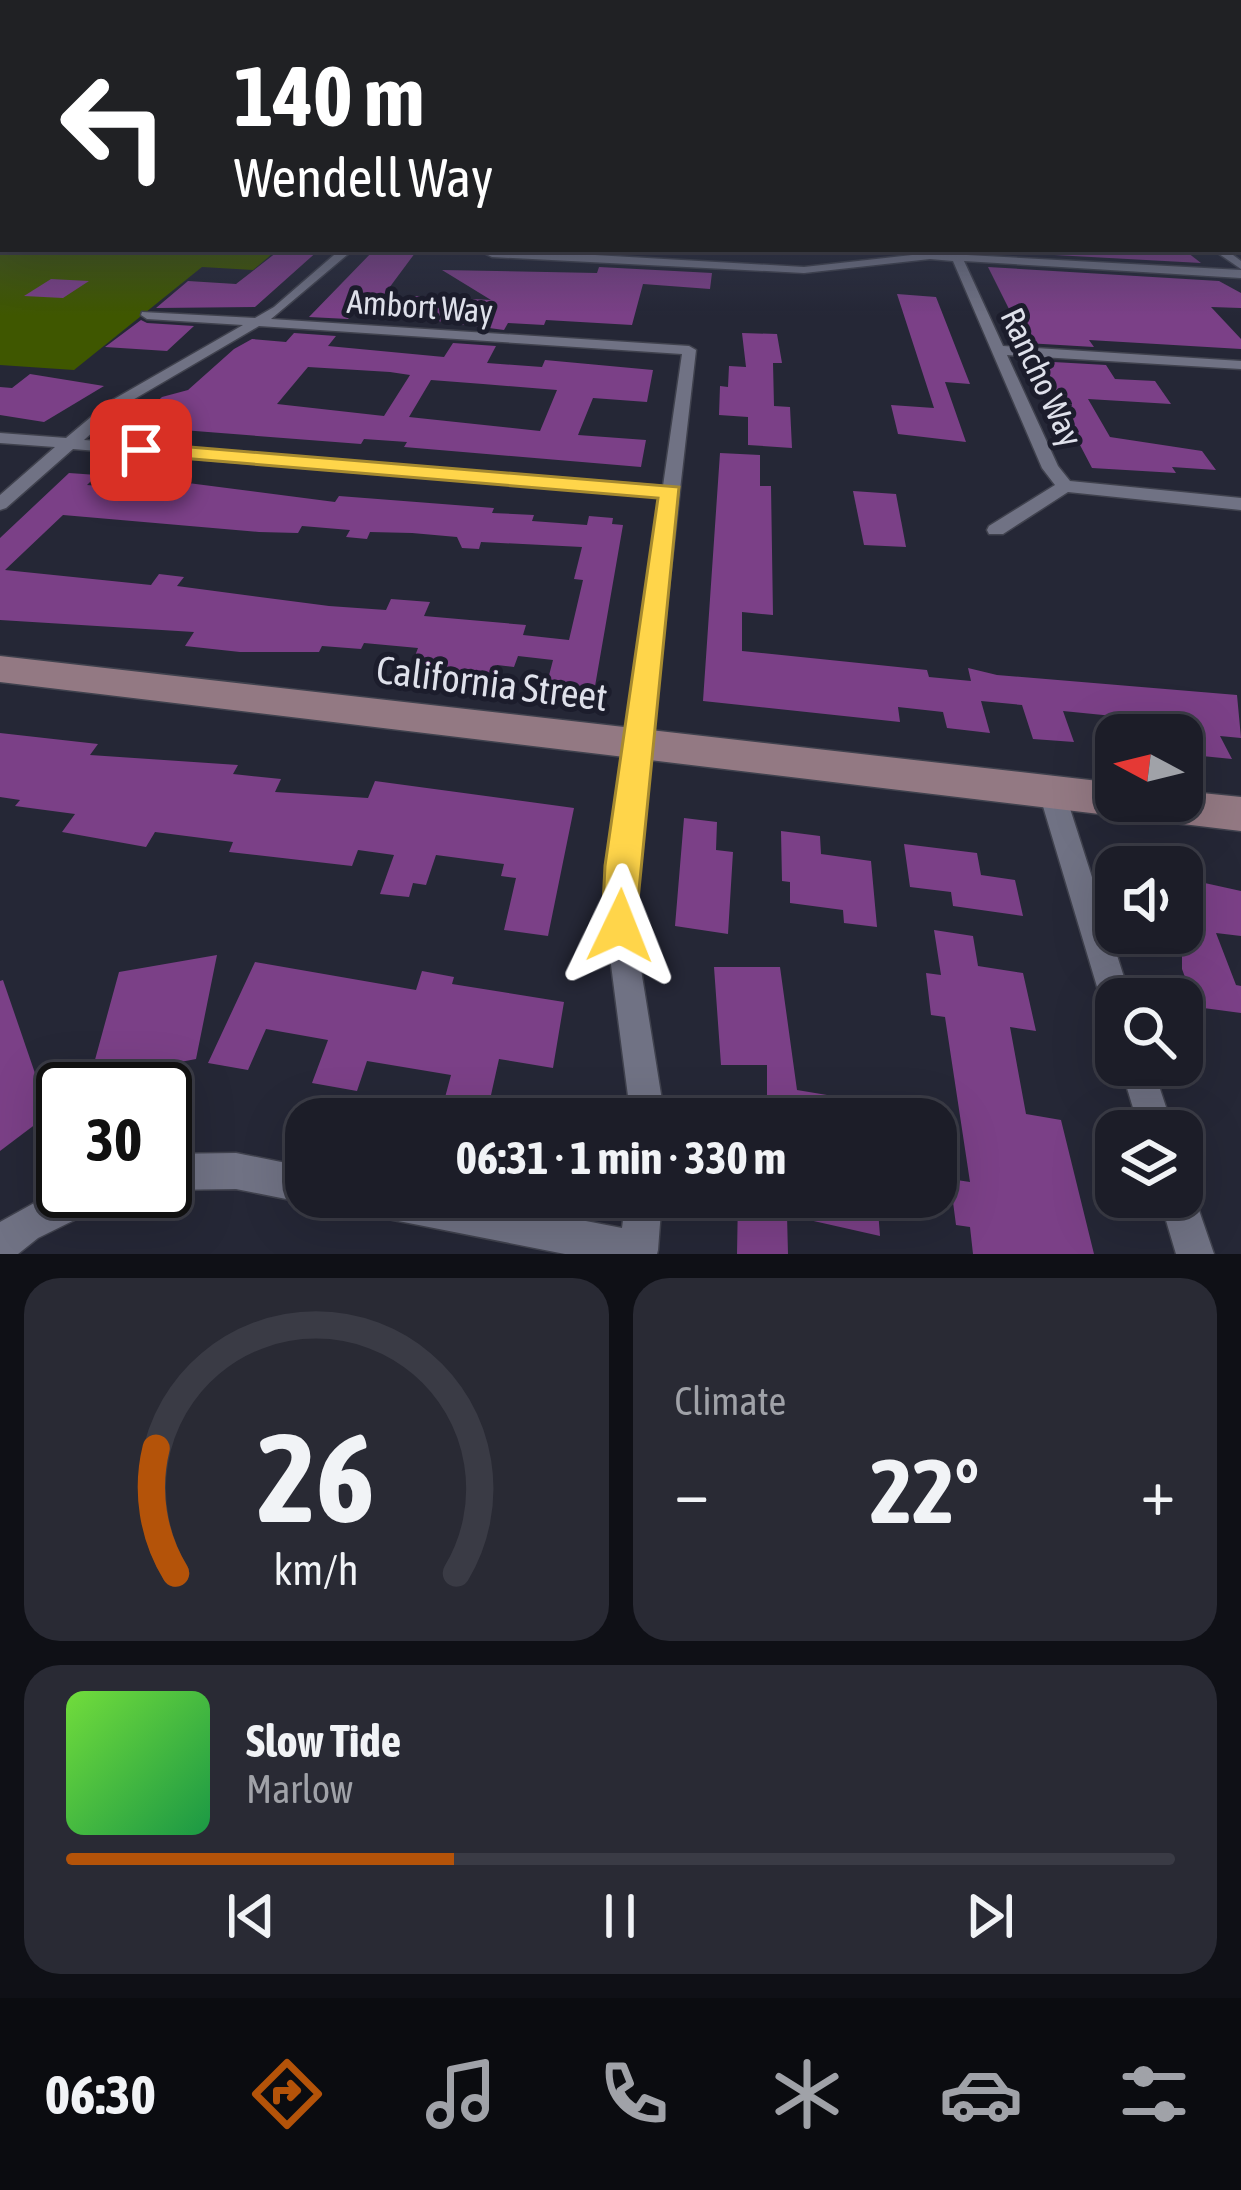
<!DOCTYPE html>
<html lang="en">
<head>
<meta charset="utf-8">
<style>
  body { margin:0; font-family:"Asap Condensed",sans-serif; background:#292a34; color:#f1f3f6; height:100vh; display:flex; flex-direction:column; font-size:45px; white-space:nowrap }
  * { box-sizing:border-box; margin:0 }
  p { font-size:39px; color:#a0a2a8 }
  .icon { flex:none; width:66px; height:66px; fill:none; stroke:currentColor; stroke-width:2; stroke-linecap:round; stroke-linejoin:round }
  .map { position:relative; height:1254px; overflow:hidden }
  .panel { display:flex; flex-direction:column; gap:24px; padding:24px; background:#0f1016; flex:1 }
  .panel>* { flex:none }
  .guide { position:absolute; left:0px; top:0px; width:1242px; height:252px; box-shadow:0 12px 48px #0002,0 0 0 3px #3a3b45; background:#202124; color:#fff; overflow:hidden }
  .needle { width:78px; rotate:277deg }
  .fabs { position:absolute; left:1095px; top:714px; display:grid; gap:24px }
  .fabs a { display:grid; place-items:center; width:108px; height:108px; border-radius:24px; background:#1c1d28; box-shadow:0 12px 48px #0002,0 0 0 3px #3a3b45; font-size:60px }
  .speed { position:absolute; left:36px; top:1062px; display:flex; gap:24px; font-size:60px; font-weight:700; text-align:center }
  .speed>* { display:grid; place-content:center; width:156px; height:156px; border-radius:50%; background:#1c1d28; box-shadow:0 12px 48px #0002,0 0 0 3px #3a3b45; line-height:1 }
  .speed .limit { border:6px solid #111; border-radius:18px; background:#fff; color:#111 }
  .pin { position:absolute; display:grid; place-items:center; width:102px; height:102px; color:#fff; margin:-51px; border-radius:24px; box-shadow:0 6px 18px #0006 }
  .me { position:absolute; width:132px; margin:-66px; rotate:2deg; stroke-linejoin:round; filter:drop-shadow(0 0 9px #0008) }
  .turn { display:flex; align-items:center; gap:42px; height:252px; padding:0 36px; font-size:54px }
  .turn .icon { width:156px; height:156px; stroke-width:2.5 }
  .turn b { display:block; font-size:84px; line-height:102px }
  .big { font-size:90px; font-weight:700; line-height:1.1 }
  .panel .widget { flex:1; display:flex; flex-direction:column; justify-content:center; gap:18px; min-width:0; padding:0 42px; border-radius:36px; background:#292a34 }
  .panel .dial { align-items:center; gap:0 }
  .dial svg { height:312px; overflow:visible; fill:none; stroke:#3a3b45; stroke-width:7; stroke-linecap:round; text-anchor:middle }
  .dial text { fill:#f1f3f6; stroke:none }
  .song { display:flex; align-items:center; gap:36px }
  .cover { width:144px; height:144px; border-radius:18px; background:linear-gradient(135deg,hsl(100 70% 55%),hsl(140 70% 35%)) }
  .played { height:12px; border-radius:6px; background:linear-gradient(90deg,#b45309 35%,#3a3b45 35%) }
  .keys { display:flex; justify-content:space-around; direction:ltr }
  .heat { display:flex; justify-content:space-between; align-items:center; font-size:66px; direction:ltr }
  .panel .tiles { flex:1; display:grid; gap:24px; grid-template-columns:1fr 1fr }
  .widget:last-child { grid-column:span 2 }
  .trip { position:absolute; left:285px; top:1098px; width:672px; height:120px; border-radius:36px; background:#1c1d28; box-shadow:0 12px 48px #0002,0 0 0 3px #3a3b45; font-weight:700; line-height:120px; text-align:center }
  .menu { display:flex; height:192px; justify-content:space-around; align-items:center; background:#0b0c10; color:#a0a2a8 }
  .menu .icon { width:84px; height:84px }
  .menu .selected { color:#b45309 }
  .menu b { font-size:54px; color:#f1f3f6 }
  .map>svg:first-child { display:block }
</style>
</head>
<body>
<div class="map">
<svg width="1241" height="1254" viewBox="0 0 1241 1254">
  <rect width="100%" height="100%" fill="#252736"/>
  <polygon fill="#3f5700" points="0,140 3,249 278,249 253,270 202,267 74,370 0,365"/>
  <g fill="#7b4087" fill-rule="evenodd">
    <polygon points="281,249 320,249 255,307 156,308 188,281 236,284"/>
    <polygon points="375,249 418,249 372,311 355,310 348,319 309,317"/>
    <polygon points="979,249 1183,249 1201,263 981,251"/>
    <polygon points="599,267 712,273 710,289 643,284 632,325 546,320 544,325 508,323 504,330 400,316 414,296 491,300 442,270 597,273"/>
    <polygon points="988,267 1219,281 1241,293 1241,308 1211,307 1241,339 1241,349 1089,340 1094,347 1026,343"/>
    <polygon points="51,279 89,281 63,298 24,296"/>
    <polygon points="897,294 936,297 970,384 945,382 966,442 898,434 891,405 934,408"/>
    <polygon points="141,320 147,323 194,326 167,351 105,347"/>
    <path d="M294,333L336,336L328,346L444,357L453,343L496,346L487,363L542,367L545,360L653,370L647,402L593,398L578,435L646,440L641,467L404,447L407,442L364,439L361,444L131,426L162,397L188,390L234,349L252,339L286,342ZM308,367L390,372L410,375L384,416L277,404ZM431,380L483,384L557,390L540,431L409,417Z"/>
    <polygon points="742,333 777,334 782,363 773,363 774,406 790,407 792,448 748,445 748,417 719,415 720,386 728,387 729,366 746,367"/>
    <polygon points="1036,361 1106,365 1115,379 1155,381 1171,404 1088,399 1110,437 1202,451 1216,470 1172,467 1176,473 1092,468"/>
    <polygon points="30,374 104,386 44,422 0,415 0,387 12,388"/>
    <polygon points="720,453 760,455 760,486 771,486 773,615 742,612 742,651 927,670 929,677 971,681 968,668 997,675 1237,695 1241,738 1220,736 1232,759 1182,754 1182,735 1140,735 1133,718 1063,711 1074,742 1033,739 1022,705 981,701 990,733 947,728 943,712 898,707 900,722 703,701"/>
    <path d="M69,473L97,475L87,485L147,490L157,479L335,502L339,496L494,508L492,513L534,515L532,521L587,525L589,516L613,518L612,524L623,525L594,692L546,687L553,660L518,656L514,667L497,665L491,681L409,672L418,648L364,643L361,649L322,646L319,652H240L185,646L194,632L0,620V538ZM63,515L259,532L298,533L302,526L350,530L346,537L367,539L370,532L412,533L457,537L462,548L479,549L481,542L582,547L574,579L583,580L569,640L523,635L526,625L424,616L430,602L391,599L386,610L329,606L177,586L184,577L159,574L151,585L5,570Z"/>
    <polygon points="853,491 896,494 906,547 864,545"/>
    <polygon points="0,733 98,744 90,755 238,765 233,774 281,779 275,792 368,798 375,781 574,808 548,936 504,930 516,878 501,876 504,864 436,855 426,885 413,883 409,897 380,894 394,855 358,850 352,866 229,852 233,842 155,832 146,847 62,832 75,814 15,806 20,800 0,797"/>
    <polygon points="684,818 717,822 716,850 733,852 728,934 675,926"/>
    <polygon points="781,831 820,836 821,854 871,861 877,927 844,923 843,910 790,903 790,882 782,881"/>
    <polygon points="904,844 977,853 981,875 1015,880 1023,916 953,906 951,892 910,887"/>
    <polygon points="1182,878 1241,891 1241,936 1216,933 1236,985 1241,986 1241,1013 1196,1007 1182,969"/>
    <polygon points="934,930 973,936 978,966 1023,973 1036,1031 1010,1027 1026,1114 1061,1120 1094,1254 973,1254 970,1227 956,1225 950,1179 970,1182 945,1017 931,1015 926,973 941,975"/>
    <polygon points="217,955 196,1059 149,1068 146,1080 87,1089 119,972"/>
    <polygon points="255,962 416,990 422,971 454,977 452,984 564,1002 553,1068 499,1059 487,1113 443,1105 451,1075 367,1061 357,1091 312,1083 328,1040 266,1029 248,1070 208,1063"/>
    <polygon points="714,967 780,967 797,1090 833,1096 835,1119 767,1119 767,1065 721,1065"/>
    <polygon points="3,980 49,1114 0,1151 0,981"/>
    <polygon points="738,1197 877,1197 880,1236 787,1215 788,1254 737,1254"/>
  </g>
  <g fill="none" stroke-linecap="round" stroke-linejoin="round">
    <defs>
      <g id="street">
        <path d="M341,249H354L271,319L689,346L696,350L637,866L634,926L665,1119H631L606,926L609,866L661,497L73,449L6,508L0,510V495L55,447L0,443V433L66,438L109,402L243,325L147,319L141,315L142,312L255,318L274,307ZM259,326L682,354L663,486L84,440L119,408Z"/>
        <polygon points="490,249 804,267 930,253 1241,270 1241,278 964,261 1003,346 1241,361 1241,369 1007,355 1058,466 1070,481 1241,498 1241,510 1068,492 1003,534 989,534 987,530 989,526 1055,485 1042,468 953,261 930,259 804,273 492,257 486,254"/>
        <polygon points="1212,249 1225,249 1241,261 1241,269"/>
        <polygon points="1052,781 1061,785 1065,793 1131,999 1116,999 1116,1015 1105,1011 1101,1000 1039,793 1043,785"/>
        <polygon points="1120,1065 1152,1065 1174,1131 1140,1131"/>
        <polygon points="236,1153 306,1167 306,1197 319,1198 306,1203 236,1189 165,1190 165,1154"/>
        <polygon points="1182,1181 1190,1184 1214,1254 1176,1254 1159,1197 1182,1197"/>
        <polygon points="63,1187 63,1191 112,1191 107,1204 38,1238 18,1254 0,1254 0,1222"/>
        <polygon points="350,1197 461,1197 622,1228 626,1197 662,1197 658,1250 657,1254 565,1254 368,1215 355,1210"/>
      </g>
      <g id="secondary">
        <rect x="1239" y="180" width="2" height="8"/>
        <polygon points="0,656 1116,783 1116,801 1182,801 1182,791 1241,797 1241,831 0,682"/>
      </g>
    </defs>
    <use href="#street" stroke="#40424e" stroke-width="3"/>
    <use href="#secondary" stroke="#40424e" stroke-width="3"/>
    <use href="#street" fill="#707284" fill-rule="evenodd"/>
    <use href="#secondary" fill="#937983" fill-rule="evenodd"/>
  </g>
  <linearGradient id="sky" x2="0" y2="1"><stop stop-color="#14151e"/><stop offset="0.44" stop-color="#40475d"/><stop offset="1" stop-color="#40475d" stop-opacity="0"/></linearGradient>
  <rect width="1241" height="316" fill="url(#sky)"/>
  <polygon fill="#ffd54a" stroke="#a68a30" stroke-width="3" points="141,443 679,487 634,940 620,945 607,940 602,926 605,866 658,498 133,454 130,450"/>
  <g text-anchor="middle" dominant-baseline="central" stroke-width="10" stroke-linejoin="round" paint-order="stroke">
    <g font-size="33" fill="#dfe1eb" stroke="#1c1d2c">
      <text transform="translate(420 306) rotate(4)">Ambort Way</text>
      <text transform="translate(1042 377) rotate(65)">Rancho Way</text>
    </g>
    <g font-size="39" fill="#dfe1eb" stroke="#1c1d2c">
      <text transform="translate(492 683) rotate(7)">California Street</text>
    </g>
  </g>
</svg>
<div class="fabs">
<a><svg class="needle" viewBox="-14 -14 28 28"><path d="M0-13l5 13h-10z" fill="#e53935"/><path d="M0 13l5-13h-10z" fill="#a0a2a8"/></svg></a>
<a><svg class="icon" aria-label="sound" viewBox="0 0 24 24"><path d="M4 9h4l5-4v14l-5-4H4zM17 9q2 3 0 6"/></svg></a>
<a><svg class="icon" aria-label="search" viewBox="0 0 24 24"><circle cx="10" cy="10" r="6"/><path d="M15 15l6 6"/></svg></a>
<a><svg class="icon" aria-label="layers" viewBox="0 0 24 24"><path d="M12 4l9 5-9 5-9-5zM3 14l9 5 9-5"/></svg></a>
</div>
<div class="speed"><div class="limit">30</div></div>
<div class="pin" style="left:141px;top:450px;background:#d93025"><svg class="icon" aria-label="arrive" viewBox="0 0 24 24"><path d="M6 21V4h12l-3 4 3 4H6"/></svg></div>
<svg class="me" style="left:620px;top:926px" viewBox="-20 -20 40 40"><path d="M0-17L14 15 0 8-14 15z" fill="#ffd54a" stroke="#fff" stroke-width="4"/></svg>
<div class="trip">06:31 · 1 min · 330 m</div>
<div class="guide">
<div class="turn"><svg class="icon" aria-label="left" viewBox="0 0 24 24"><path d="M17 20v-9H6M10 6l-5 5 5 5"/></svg><div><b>140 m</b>Wendell Way</div></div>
</div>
</div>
<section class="panel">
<div class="tiles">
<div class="widget dial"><svg viewBox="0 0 100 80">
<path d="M14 69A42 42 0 1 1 86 69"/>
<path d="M14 69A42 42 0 0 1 9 37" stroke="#b45309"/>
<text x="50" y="56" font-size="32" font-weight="700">26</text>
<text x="50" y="72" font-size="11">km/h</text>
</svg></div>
<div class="widget"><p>Climate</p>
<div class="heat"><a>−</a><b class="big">22°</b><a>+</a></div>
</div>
<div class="widget">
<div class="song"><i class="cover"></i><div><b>Slow Tide</b><p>Marlow</p></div></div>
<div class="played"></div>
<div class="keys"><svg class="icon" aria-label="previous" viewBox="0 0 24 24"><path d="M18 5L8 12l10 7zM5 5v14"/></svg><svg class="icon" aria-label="pause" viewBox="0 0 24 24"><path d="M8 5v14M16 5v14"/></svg><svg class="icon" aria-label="next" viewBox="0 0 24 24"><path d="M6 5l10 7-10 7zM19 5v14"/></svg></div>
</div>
</div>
</section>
<nav class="menu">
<b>06:30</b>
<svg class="icon selected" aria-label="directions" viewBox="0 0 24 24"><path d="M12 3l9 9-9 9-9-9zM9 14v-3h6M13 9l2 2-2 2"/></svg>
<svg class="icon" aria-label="music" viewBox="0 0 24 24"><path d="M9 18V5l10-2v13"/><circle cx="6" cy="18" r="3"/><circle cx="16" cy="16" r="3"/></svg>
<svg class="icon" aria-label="phone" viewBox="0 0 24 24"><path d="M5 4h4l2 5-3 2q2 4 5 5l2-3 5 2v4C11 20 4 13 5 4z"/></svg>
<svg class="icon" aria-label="climate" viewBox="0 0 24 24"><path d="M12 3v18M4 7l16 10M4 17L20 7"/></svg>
<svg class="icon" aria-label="car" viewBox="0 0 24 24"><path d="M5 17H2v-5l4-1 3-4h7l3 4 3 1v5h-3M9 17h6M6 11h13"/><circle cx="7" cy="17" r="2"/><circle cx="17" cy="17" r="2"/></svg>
<svg class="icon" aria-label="filters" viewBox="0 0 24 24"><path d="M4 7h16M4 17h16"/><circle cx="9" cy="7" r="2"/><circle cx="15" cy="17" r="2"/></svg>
</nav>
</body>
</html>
